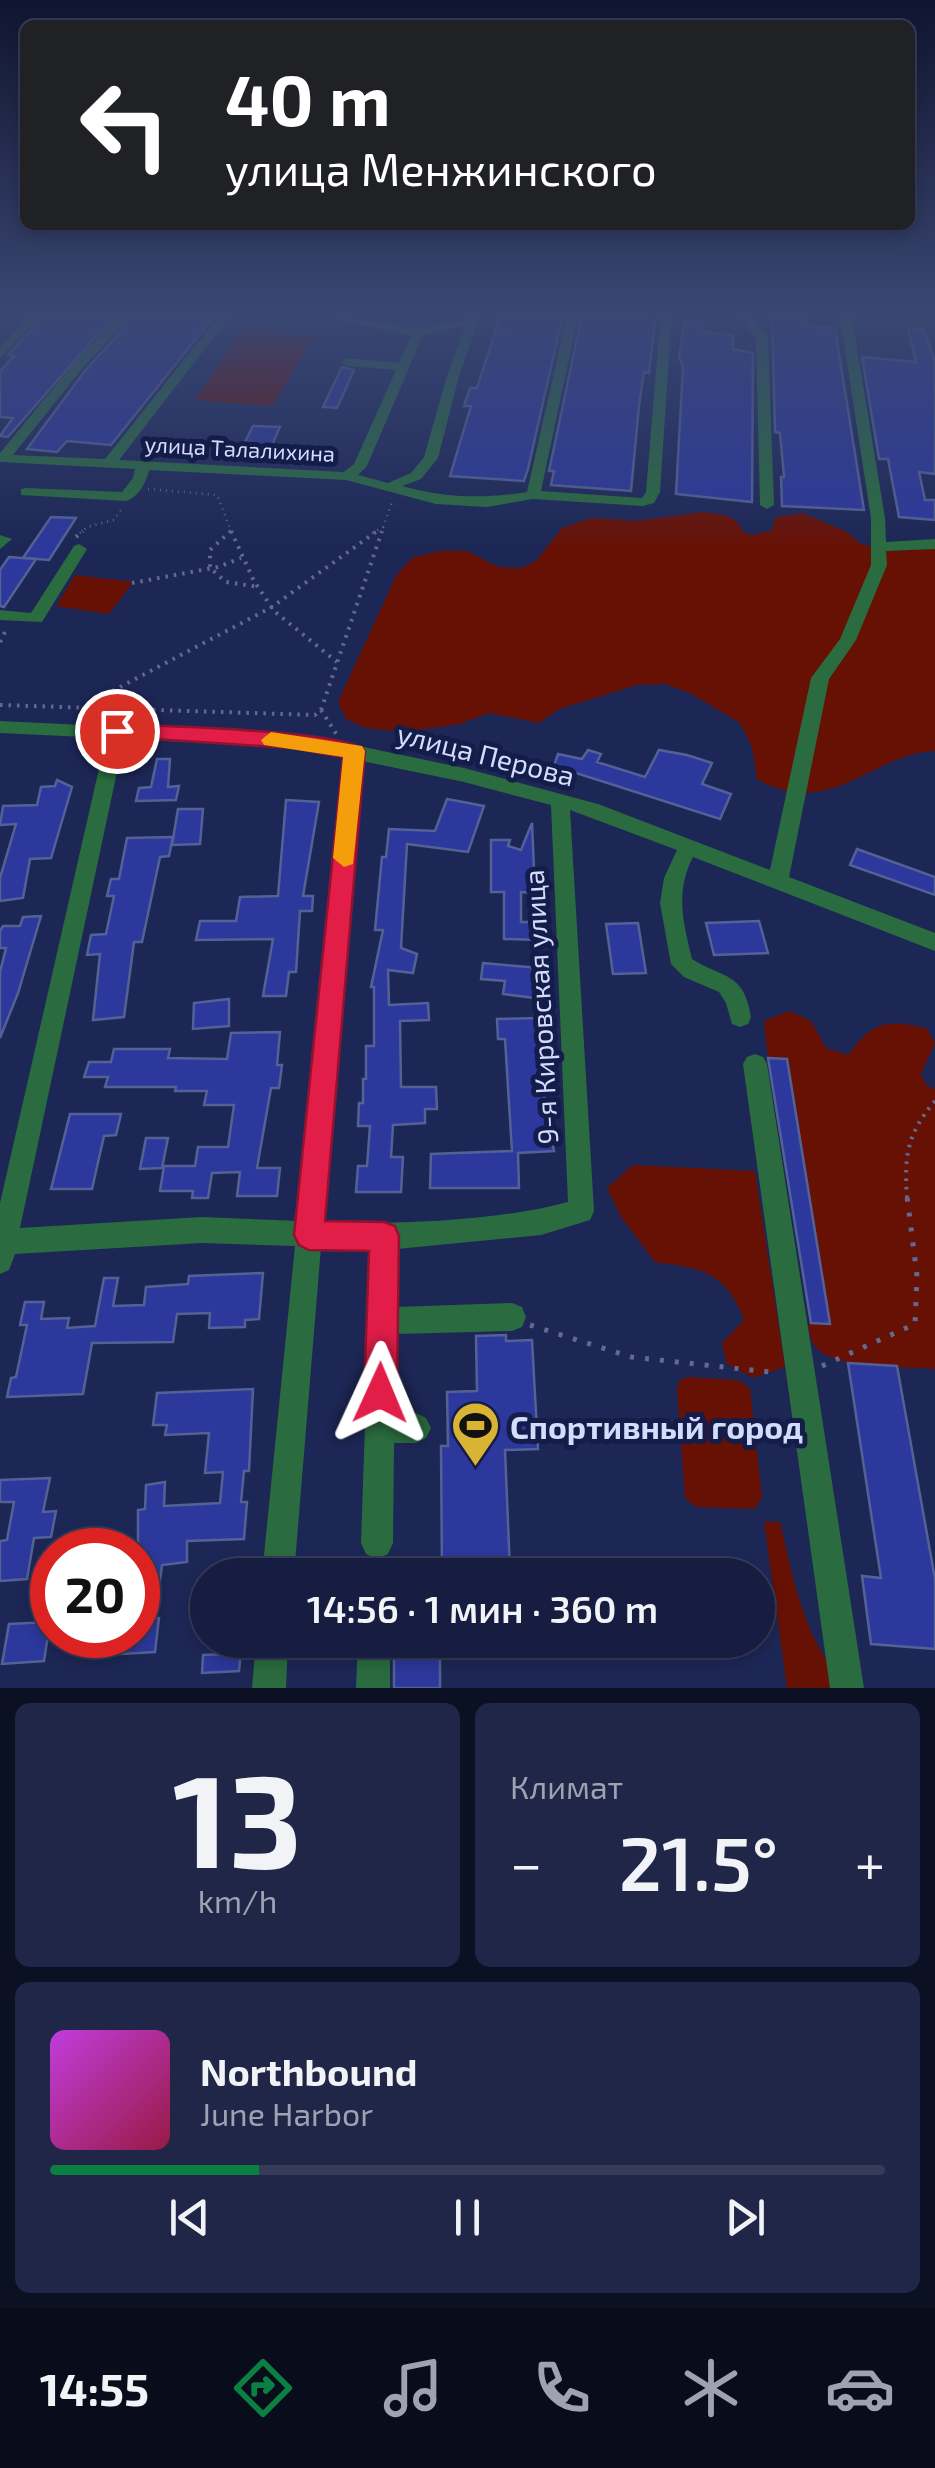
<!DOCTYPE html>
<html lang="ru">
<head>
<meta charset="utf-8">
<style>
  body { margin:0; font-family:"Exo 2",sans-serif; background:#1f2647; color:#f1f3f6; height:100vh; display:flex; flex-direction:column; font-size:38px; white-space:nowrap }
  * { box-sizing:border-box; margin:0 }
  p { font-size:32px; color:#9ea2b1 }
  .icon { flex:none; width:55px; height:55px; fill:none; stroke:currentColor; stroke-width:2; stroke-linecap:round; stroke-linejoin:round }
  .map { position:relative; height:1688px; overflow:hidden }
  .side { display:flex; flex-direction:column; gap:15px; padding:15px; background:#0c1023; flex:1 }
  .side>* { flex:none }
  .guide { position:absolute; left:20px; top:20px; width:895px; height:210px; border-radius:15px; box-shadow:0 5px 15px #0003,0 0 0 2px #353b59; background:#202124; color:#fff; overflow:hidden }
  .speed { position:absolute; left:30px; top:1528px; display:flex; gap:20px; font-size:50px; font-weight:700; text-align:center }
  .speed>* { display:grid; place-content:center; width:130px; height:130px; border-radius:50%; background:#161d40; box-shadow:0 5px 15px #0003,0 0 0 2px #353b59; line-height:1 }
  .speed .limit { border:15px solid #d22; background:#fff; color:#111 }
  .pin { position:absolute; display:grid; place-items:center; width:85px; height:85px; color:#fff; margin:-42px; border:5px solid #fff; border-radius:50%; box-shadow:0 2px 10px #0007 }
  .me { position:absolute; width:110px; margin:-55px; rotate:1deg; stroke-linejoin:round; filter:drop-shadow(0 0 8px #0008) }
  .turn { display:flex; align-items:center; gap:35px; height:210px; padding:0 40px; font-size:45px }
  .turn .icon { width:130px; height:130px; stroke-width:2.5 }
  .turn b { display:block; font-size:70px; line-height:85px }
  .big { font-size:75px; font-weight:600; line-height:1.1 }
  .side .tile { flex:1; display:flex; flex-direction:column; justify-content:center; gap:15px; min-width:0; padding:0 35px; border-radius:15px; background:#1f2647 }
  .side .dial { align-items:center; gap:0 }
  .dial b { font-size:130px; line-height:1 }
  .song { display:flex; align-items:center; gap:30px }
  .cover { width:120px; height:120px; border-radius:15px; background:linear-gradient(135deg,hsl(290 70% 55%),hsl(340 70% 35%)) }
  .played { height:10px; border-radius:5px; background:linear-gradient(90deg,#0b8043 25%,#353b59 25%) }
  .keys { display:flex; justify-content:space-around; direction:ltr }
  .heat { display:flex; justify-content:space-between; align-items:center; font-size:55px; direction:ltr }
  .side .tiles { flex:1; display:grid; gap:15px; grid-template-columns:1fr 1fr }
  .tile:last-child { grid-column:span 2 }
  .trip { position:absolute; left:190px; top:1558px; width:585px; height:100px; border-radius:50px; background:#161d40; box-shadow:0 5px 15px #0003,0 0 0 2px #353b59; font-weight:600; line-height:100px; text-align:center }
  .dock { display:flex; height:160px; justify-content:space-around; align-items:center; background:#090c1a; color:#9ea2b1 }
  .dock .icon { width:70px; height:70px }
  .dock .current { color:#0b8043 }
  .dock b { font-size:45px; color:#f1f3f6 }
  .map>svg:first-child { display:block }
</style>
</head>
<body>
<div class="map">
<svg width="935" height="1688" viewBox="0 0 935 1688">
  <rect width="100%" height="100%" fill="#1d2756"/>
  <g fill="#671105">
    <polygon points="243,331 314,336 272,406 195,400"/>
    <path d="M701,512C720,514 735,513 743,532L751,535L771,531L776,517L803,513L847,532L861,544L890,551L935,549V751C872,753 831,821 757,779L752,747L740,723L690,693L665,684L637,685L559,709L539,723L489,713L460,724L404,732L366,728L346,719L338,702L396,576L412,558L439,551H467L498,567L521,568L536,561L562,528L591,518L638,521Z"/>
    <polygon points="75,575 133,582 109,614 56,606"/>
    <path d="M789,1011L811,1021L826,1048L848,1055C872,1021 888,1019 926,1028L935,1043L921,1074L927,1086L935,1089V1369C907,1367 832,1370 815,1346C810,1340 809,1331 808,1323L829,1324L786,1059L768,1058L764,1021Z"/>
    <path d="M633,1165L755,1171L785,1367L753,1378L727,1364L722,1343L744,1320C726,1272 702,1268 655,1262L621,1217L607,1188Z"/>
    <polygon points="688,1377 738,1380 750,1388 762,1497 755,1509 696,1507 685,1498 677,1388 680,1380"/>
    <path d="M764,1522H780C790,1566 804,1637 835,1670C842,1677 853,1683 862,1688H787Z"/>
  </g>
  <g fill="#2c389b" stroke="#536196" stroke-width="2.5">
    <polygon points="49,311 118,311 8,437 0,436 13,418 0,417 0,371 14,356 8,355"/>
    <polygon points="502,311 563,314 528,469 524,481 450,476 471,406 464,406 470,388 477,388"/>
    <polygon points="138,312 212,319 111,445 67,441 57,452 27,449 84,372"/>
    <polygon points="772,312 797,313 802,316 803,326 835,328 864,510 782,506 781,477 784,477 780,433 775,432"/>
    <polygon points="582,315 655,321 649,373 644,372 639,406 631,491 551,485 554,471 549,471"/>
    <polygon points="685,320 702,321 702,330 709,333 733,335 733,349 753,353 752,502 676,494 683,367 679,357"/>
    <polygon points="908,328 923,329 935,361 935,474 919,472 925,500 935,500 935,520 899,517 888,459 879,459 862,357 916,362"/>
    <polygon points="342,367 354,370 337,408 323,407"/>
    <polygon points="253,426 280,427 267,456 239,454"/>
    <polygon points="51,517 76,518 49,560 23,558"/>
    <polygon points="9,557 36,559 4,607 0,606 0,570"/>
    <polygon points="588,750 601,754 597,762 645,777 659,750 687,755 712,763 702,784 731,794 720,819 554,766 558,754 582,759"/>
    <polygon points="157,759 170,759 168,787 179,786 176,800 136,801 139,788 151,787"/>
    <polygon points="57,780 72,787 51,858 30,859 23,898 0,901 0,878 16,824 0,825 3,806 37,805 41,787 55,786"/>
    <polygon points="447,799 484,806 468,852 407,844 401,948 417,954 413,973 388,970 389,1005 428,1003 429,1020 400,1021 401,1087 436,1087 437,1109 425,1109 425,1123 393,1125 391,1157 403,1157 401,1192 356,1192 358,1166 367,1166 370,1126 358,1126 359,1103 363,1103 363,1079 366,1079 366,1046 374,1046 374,987 371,987 383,930 375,930 382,857 386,857 389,829 435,831"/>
    <polygon points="286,800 319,802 303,896 313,896 312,911 300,911 296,972 289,972 286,996 263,996 273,939 196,940 200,921 236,921 240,897 278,896"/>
    <polygon points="178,809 203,809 200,844 172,845"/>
    <polygon points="532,823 535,893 521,892 521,922 537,922 538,940 504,939 504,892 491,892 491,840 510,840 508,846 521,850"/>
    <polygon points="173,837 169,856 160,857 142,942 134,942 124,1017 93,1020 100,954 87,955 91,935 106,934 114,896 107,896 111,879 119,879 127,838"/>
    <polygon points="857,849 935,877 935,895 850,865"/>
    <polygon points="41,916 18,993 0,1038 0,972 6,948 0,948 0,931 3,926 20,926 23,917"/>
    <polygon points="759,921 768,953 714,955 706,923"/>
    <polygon points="638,923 646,973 613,974 606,924"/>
    <polygon points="483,963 539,968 535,998 503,994 505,981 481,979"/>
    <polygon points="229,999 229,1026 193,1029 194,1003"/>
    <polygon points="539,1018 545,1105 554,1151 518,1153 519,1188 430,1188 431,1154 512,1151 505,1039 498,1039 497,1019"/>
    <polygon points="280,1032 277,1065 282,1065 279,1088 271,1088 257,1168 280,1168 277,1196 237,1196 240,1172 212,1173 208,1198 192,1198 193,1191 160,1191 164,1166 195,1166 198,1147 228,1147 234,1105 204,1105 207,1091 175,1091 176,1087 105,1087 108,1077 84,1077 89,1062 111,1062 114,1049 170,1049 168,1058 227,1059 231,1033"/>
    <polygon points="768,1058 787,1059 830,1324 811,1323"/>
    <polygon points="70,1114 121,1114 116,1135 104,1136 92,1189 51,1189"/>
    <polygon points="146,1138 168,1138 162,1168 140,1169"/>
    <polygon points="263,1273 259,1319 245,1320 245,1327 209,1328 210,1313 177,1314 173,1342 92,1343 83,1394 7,1397 11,1378 16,1377 27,1325 20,1325 25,1302 44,1302 41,1319 69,1318 67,1328 95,1326 104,1278 118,1278 113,1306 144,1305 146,1287 188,1284 189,1276"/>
    <polygon points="506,1335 506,1341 532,1340 538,1449 505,1450 510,1571 442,1575 441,1446 448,1446 447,1392 477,1391 476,1336"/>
    <polygon points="848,1363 897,1366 935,1579 935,1649 871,1644 862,1576 881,1578"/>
    <polygon points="253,1389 249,1471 244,1471 241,1502 247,1502 244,1539 187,1541 187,1562 162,1565 159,1589 138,1590 138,1510 145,1509 146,1485 165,1482 164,1506 220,1503 223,1472 205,1473 209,1433 165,1435 167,1425 153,1425 157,1393"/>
    <polygon points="50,1478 43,1512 56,1511 51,1537 34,1538 27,1579 0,1581 0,1541 7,1540 14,1502 0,1502 0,1480"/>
    <polygon points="159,1618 155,1652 104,1655 107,1635 138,1635 138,1619"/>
    <polygon points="50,1622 44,1661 2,1664 9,1624"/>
    <polygon points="227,1640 242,1640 239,1671 202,1673 203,1655 226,1654"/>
    <polygon points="440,1640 440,1688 394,1688 394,1641"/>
  </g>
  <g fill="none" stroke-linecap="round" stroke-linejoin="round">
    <g stroke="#606a93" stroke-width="2.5" stroke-dasharray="1 5" stroke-linecap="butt">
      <polyline points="148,489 217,495 232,533"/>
      <polyline points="80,533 87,527 114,520 121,510"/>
      <polyline points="372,533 385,526"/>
      <polyline points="381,533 393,499"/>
    </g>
    <g stroke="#606a93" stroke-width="4" stroke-dasharray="2.5 6" stroke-linecap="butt">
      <polyline points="231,531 254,581 274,611 337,662"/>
      <polyline points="231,531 210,550 210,568 226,582 259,587"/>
      <polyline points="76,537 83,531"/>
      <polyline points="132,583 218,567 241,558"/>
      <polyline points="0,642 7,628"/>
      <polyline points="0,705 315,715 321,710 382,531"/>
      <polyline points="321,710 337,735"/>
      <polyline points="91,716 103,696 272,607 377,531"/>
      <path d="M907,1198C904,1156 907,1134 935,1101"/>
    </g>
    <g stroke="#606a93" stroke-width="5" stroke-dasharray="4 11" stroke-linecap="butt">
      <polyline points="530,1325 631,1357 779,1373"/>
      <polyline points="822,1366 915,1324 917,1276 907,1196"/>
    </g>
    <g fill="#2a6c3f" fill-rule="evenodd">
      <polygon points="33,311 45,311 0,358 0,347"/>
      <path d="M123,311H135L81,370L13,455L105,459L223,311H234L119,460L344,472L354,464L396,370L347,366L341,362L347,358L399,363L411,335L340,321V317L418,329L469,318L472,311H482L459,376L438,458L421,479L402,486C445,498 483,499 527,492L568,311H579L541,491L642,498L646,492L661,311H672L660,492L654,503L643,506L533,499L487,507L436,504L346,480L149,470C147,481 138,498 126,501L21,495V489L26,488L122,492L133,478L135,469L0,462V453L73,364ZM466,325L447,376L424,457L411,473L388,483L358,475L367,466L423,335Z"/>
      <polygon points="734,311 745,311 768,337 774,505 767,509 760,505 756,338"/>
      <path d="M839,311H851L885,518L886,542L935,539V549L886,551L887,565L856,640L829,679L789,877L935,933V951L693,857C675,892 683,922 692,959C724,979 744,972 751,1017L748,1024L740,1027L732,1024L726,1003L719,992L684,977L671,964L660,903L664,878L677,850L570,810L594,1211L590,1220L541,1235L397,1249L396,1307L512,1303L522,1307L526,1317L522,1327L512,1331L396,1334L394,1414L416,1413L426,1418L431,1428L426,1438L416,1443H394L393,1543L388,1554L377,1559L366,1554L361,1543L371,1249L321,1247L294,1575H262L295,1246L202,1243L15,1254L9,1270L0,1274V1203L106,738L0,733V721L292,735L354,745L464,768L598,804L770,870L811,678L840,639L871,565V518ZM124,739L292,747L344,758L298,1221L202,1217L20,1228ZM362,761L464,782L551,805L568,1202C497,1221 397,1225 324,1222Z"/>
      <polygon points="0,535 12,539 0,549"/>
      <polygon points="79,544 87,549 42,622 0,620 0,610 31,613 74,546"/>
      <polygon points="755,1054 763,1057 767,1064 864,1688 830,1688 743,1064 747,1057"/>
      <polygon points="256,1640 288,1640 286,1688 252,1688"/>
      <polygon points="358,1640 390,1640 390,1688 356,1688"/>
    </g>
  </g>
  <linearGradient id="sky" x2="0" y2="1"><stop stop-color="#10152f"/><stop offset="0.57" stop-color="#3a4773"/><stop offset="1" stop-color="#3a4773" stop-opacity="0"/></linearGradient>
  <rect width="935" height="547" fill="url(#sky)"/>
  <path fill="#e11d48" stroke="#92132f" stroke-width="2.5" d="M117,724C156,726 347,730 365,751L325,1221L384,1222L395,1226L399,1236L397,1393L392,1404L380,1409L369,1404L364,1393L369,1251L309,1250L299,1245L294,1235L343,757L292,748L109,736L106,731Z"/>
  <polygon fill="#f59e0b" points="271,732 362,746 365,751 353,864 344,867 333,858 343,757 264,745 261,740"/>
  <defs>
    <symbol id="stadium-pin" viewBox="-11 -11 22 30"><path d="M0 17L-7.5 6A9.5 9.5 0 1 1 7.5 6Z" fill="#d9b334" stroke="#141c4a"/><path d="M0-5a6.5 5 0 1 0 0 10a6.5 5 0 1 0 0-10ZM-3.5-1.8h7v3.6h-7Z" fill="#111"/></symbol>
  </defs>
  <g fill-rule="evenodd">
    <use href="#stadium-pin" x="448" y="1398" width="55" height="75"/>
  </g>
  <g text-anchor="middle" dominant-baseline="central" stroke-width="10" stroke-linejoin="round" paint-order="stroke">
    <g font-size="22" fill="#d3ddfb" stroke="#141c4a">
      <text transform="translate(240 448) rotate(3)">улица Талалихина</text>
    </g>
    <g font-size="28" fill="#d3ddfb" stroke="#141c4a">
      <text transform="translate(486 754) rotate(14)">улица Перова</text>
      <text transform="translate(540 1007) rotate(-93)">9-я Кировская улица</text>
    </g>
    <g font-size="32" font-weight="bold" fill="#d3ddfb" stroke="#141c4a" text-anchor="start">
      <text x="510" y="1426">Спортивный город</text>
    </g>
  </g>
</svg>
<div class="speed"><div class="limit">20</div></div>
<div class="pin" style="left:117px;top:731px;background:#d93025"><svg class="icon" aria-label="arrive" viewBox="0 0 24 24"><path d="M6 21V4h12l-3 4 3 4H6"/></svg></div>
<svg class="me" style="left:380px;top:1393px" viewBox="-20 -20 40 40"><path d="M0-17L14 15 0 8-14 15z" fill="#e11d48" stroke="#fff" stroke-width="4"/></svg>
<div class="trip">14:56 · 1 мин · 360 m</div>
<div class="guide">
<div class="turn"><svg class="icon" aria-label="left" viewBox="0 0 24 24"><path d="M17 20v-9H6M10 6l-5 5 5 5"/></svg><div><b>40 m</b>улица Менжинского</div></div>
</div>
</div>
<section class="side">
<div class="tiles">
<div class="tile dial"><b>13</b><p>km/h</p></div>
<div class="tile"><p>Климат</p>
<div class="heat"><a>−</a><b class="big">21.5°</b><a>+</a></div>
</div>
<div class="tile">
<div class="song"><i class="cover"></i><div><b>Northbound</b><p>June Harbor</p></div></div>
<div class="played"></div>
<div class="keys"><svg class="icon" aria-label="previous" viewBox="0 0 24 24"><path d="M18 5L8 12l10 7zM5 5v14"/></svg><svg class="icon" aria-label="pause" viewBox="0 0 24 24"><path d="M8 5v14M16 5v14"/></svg><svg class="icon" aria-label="next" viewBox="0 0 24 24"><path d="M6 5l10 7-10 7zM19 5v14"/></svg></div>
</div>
</div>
</section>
<nav class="dock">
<b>14:55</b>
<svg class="icon current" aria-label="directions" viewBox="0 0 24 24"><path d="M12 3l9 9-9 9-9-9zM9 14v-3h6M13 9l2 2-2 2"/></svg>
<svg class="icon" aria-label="music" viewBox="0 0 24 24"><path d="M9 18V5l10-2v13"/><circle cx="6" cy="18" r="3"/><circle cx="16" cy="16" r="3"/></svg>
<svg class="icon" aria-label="phone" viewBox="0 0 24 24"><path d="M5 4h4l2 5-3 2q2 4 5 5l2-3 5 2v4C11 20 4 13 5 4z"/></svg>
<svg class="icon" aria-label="climate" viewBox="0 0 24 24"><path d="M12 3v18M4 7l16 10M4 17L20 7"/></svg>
<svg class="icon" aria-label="car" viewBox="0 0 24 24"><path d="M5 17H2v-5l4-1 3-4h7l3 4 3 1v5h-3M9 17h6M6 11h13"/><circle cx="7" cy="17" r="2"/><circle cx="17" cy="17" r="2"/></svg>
</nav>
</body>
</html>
